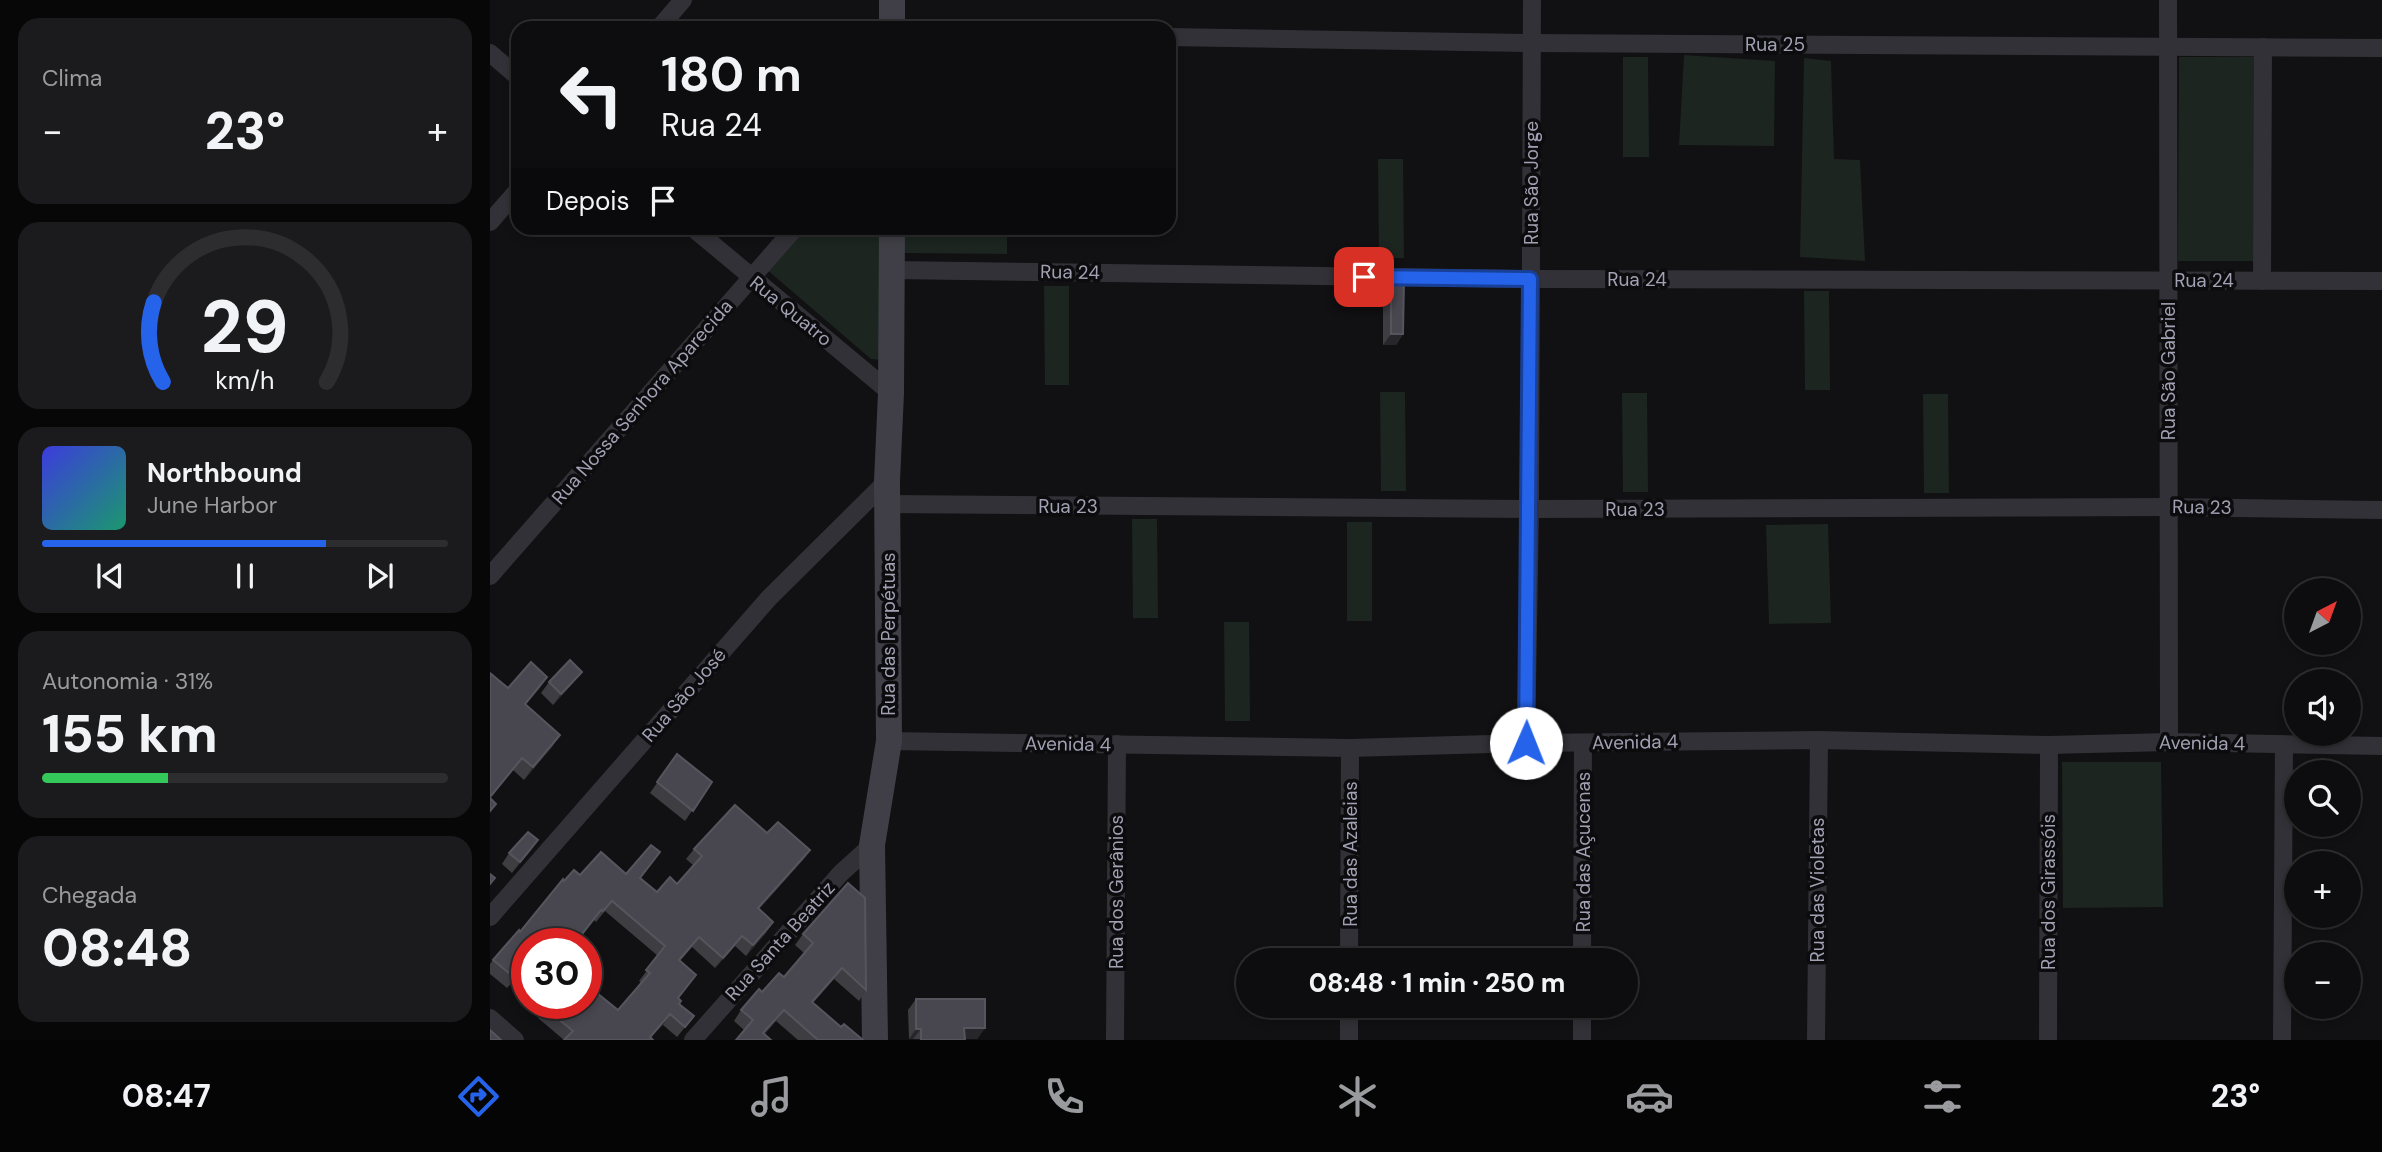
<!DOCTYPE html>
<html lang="pt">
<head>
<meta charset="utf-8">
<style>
  body { margin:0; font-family:"DM Sans",sans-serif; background:#1b1a1c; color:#f1f3f6; height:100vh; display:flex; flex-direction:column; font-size:26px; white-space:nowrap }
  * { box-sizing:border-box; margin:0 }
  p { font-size:23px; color:#9a9b9e }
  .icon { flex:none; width:38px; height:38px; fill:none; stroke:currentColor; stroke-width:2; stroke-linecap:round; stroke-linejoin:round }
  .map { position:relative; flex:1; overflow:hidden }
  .side { display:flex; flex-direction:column; gap:18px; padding:18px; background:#070708; width:490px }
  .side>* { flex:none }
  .guide { position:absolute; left:21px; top:21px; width:665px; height:214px; border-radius:21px; box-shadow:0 4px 10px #0003,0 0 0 2px #2d2c2e; background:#0d0c0e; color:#f1f3f6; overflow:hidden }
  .needle { width:46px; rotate:41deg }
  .tools { position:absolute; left:1794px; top:578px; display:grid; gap:14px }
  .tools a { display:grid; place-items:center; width:77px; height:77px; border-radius:50%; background:#0d0c0e; box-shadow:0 4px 10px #0003,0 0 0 2px #2d2c2e; font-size:35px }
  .speed { position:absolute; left:21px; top:928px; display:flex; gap:14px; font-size:35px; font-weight:700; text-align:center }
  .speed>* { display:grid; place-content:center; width:91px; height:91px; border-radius:50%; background:#0d0c0e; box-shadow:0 4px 10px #0003,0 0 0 2px #2d2c2e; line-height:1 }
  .speed .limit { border:10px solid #d22; background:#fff; color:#111 }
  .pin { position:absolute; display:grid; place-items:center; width:60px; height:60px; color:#fff; margin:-30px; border-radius:14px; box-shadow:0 4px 10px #0006 }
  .me { position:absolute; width:77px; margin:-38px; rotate:1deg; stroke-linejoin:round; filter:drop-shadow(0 0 5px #0008) }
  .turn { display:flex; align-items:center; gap:24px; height:147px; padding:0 35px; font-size:32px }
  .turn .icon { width:91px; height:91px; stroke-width:2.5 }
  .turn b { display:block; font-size:49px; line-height:60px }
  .then { display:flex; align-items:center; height:66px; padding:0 35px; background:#0003; gap:14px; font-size:26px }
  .big { font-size:52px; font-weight:800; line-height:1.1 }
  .side .card { flex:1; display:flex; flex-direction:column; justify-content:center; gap:10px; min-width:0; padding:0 24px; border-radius:21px; background:#1b1a1c }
  .side .dial { align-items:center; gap:0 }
  .dial svg { height:182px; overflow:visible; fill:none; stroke:#2d2c2e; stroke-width:7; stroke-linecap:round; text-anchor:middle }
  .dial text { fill:#f1f3f6; stroke:none }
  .song { display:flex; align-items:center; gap:21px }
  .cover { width:84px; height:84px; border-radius:10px; background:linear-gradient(135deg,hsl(240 70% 55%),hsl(160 70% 35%)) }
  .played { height:7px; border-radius:4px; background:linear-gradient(90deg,#2563eb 70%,#2d2c2e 70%) }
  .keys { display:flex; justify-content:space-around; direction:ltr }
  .heat { display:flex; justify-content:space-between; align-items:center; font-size:38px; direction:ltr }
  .charge { height:10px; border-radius:5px; background:linear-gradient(90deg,#34c759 31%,#2d2c2e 0) }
  .trip { position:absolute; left:746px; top:948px; width:402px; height:70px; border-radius:35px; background:#0d0c0e; box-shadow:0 4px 10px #0003,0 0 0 2px #2d2c2e; font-weight:800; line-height:70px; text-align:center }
  .dock { display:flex; height:112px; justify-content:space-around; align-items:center; background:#050506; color:#9a9b9e }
  .dock .icon { width:49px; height:49px }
  .dock .on { color:#2563eb }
  .dock b { font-size:32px; color:#f1f3f6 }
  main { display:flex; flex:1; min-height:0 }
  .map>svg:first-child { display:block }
</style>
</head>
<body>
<main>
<section class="side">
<div class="card"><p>Clima</p>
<div class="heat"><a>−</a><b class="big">23°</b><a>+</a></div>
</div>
<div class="card dial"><svg viewBox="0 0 100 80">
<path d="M14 69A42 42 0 1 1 86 69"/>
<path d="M14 69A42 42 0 0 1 10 34" stroke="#2563eb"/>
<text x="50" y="56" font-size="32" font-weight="700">29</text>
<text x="50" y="72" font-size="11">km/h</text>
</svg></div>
<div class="card">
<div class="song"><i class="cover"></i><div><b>Northbound</b><p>June Harbor</p></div></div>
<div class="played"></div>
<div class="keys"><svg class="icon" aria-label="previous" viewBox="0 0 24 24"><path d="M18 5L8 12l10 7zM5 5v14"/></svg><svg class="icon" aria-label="pause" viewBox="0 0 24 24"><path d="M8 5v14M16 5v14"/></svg><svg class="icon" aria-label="next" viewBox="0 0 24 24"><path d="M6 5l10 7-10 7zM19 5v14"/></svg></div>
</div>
<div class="card"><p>Autonomia · 31%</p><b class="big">155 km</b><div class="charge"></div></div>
<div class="card"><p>Chegada</p><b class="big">08:48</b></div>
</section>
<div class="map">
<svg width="1892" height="1040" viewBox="0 0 1892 1040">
  <rect width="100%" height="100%" fill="#111012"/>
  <g fill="#1c2520">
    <polygon points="1194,55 1285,61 1284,146 1189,145"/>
    <polygon points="1133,57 1158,57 1159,157 1133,157"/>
    <polygon points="1689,57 1764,57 1764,261 1688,261"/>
    <polygon points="1314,58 1341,61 1344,159 1370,160 1375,261 1310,257"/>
    <polygon points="888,159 913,159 914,258 889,258"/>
    <polygon points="313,228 390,228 392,360 381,359 275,268"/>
    <polygon points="413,228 517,228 517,254 413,253"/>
    <polygon points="554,286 579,286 579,385 555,385"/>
    <polygon points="1314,291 1339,291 1340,390 1315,390"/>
    <polygon points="890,392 915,392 916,491 891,491"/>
    <polygon points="1132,393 1157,393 1158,492 1133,492"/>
    <polygon points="1433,394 1458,394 1459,493 1434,493"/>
    <polygon points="642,519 667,519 668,618 643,618"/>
    <rect x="857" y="522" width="25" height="99"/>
    <polygon points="1338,524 1341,623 1279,624 1276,525"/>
    <polygon points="734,622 759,622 760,721 735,721"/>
    <polygon points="1572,762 1671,762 1673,907 1573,908"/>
  </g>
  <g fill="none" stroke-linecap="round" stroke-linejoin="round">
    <g stroke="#323137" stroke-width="18">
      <polyline points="1678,0 1679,742"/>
      <polyline points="169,28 193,0"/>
      <polyline points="679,37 1041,43 1892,48"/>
      <polyline points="0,53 28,77"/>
      <polyline points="0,222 28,190"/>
      <polyline points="203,228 401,393"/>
      <polyline points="402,270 1040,279 1892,281"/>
      <polyline points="1772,281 1773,47"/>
      <polyline points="397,504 1040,509 1678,507 1892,510"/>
      <polyline points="0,576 305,228"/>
      <polyline points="399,741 860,748 1036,743 1329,740 1559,745 1679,742 1892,746"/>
      <polyline points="1036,743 1040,509 1042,0"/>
      <polyline points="0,917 279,598 397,481"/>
      <polyline points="859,961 860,748"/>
      <polyline points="1092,961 1093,743"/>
      <polyline points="0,1018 25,1040"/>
      <polyline points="203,1040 351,873 382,845"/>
      <polyline points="625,1040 627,744"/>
      <polyline points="859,1040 859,1006"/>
      <polyline points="1092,1040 1092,1006"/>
      <polyline points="1326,1040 1329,740"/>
      <polyline points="1558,1040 1559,745"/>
      <polyline points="1792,1040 1794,745"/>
    </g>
    <g stroke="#403f47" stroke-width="26">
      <polyline points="402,28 402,0"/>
      <polyline points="385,1040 382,845 399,741 397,481 401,393 402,228"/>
    </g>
  </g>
  <g fill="#3d3d42">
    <polygon points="901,278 913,334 906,345 893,345 893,289"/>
    <polygon points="0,673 18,688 57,677 35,705 70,735 62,747 34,780 23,770 0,799 6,804 0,813"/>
    <polygon points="59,682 84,682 63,705 51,693"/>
    <polygon points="187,754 222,782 195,821 160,793"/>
    <polygon points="277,833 320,850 313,860 269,909 283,922 276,933 256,956 245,946 225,968 202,947 190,961 206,975 188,998 196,1026 187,1037 173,1025 74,1040 48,1018 59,1003 96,960 109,972 99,986 128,1010 151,983 149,981 168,956 115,911 106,922 104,920 86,943 37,943 37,982 29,975 17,988 0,974 0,964 3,960 30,932 74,881 90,875 136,874 170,852 150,878 167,892 187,884 203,865 196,859 204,849"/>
    <polygon points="40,851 22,873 12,864 19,853"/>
    <polygon points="313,934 376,990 369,1001 344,979 323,1003 351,1027 373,1040 308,1040 286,1021 275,1034 254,1030 244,1021 251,1010 272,992 294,977 314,953 305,945"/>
    <polygon points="426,999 495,1028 487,1039 475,1039 475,1040 419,1039 418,1010"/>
  </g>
  <g fill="#27262a">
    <polygon points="901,334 913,334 906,345 893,345"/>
    <polygon points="92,672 84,682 63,705 71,694"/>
    <polygon points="57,677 49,689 26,716 35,704"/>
    <polygon points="70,735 62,747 34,780 43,767"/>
    <polygon points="32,758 23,770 0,799 0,797"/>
    <polygon points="48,840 40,851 22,873 30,862"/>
    <polygon points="320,850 313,860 260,919 268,908"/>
    <polygon points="283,922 276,933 256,956 263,945"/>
    <polygon points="252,936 245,946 225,968 233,958"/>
    <polygon points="352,968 344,979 314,1013 322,1002"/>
    <polygon points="294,1010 286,1021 270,1040 273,1033"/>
    <polygon points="180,1014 173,1025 159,1040 158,1040"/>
    <polygon points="474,1028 495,1028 487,1039 467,1039"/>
    <polygon points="426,1029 431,1029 423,1039 419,1039"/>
  </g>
  <g fill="#48474f" stroke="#56555e" stroke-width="2">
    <polygon points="901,278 914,278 913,334 901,334"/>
    <polygon points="80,660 92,672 71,694 59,682"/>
    <polygon points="41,662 57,677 35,704 70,735 43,767 32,758 0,797 0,673 18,688"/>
    <polygon points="187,754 222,782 203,811 167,782"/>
    <polygon points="0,798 6,804 0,811"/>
    <polygon points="245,805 277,833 288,822 320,850 268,908 283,922 263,945 252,936 233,958 209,937 189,960 206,975 188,998 191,1001 189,1004 204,1016 195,1027 180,1014 160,1037 163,1040 74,1040 83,1031 55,1008 59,1003 96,1003 96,960 109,972 97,985 128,1010 160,973 156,970 175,946 122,901 113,911 111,910 85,943 37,943 37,965 25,978 3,960 29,930 30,932 73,879 74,881 84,870 90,875 111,852 136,874 161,845 170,852 150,878 167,892 180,877 187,884 212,856 204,849"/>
    <polygon points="38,832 48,840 30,862 19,853"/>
    <polygon points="0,874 5,878 0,884"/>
    <polygon points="358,883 375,898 376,990 352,968 322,1002 351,1027 354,1024 373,1040 328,1040 294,1010 273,1033 281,1040 246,1040 263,1020 251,1010 269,989 272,992 289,973 294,977 323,943 313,934"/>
    <polygon points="426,999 495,999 495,1028 474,1028 475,1040 431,1040 431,1029 426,1029"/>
    <polygon points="0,1030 11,1040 0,1040"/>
  </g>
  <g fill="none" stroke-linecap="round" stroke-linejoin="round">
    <defs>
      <polyline id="route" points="874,277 1040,279 1036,743"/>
    </defs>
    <use href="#route" stroke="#184099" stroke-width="18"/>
    <use href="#route" stroke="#2563eb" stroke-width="12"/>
  </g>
  <g text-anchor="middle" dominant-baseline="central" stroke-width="7" stroke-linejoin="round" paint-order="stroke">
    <g font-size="19" fill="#a1a1b3" stroke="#0c0b0d">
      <text x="1285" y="44">Rua 25</text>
      <text transform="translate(1041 183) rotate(-90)">Rua São Jorge</text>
      <text transform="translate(580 272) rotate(1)">Rua 24</text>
      <text x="1147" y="279">Rua 24</text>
      <text x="1714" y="280">Rua 24</text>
      <text transform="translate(301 311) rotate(39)">Rua Quatro</text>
      <text transform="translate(1678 371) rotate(-90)">Rua São Gabriel</text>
      <text transform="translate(152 402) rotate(-49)">Rua Nossa Senhora Aparecida</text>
      <text x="578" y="506">Rua 23</text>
      <text transform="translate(1712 507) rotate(1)">Rua 23</text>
      <text x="1145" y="509">Rua 23</text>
      <text transform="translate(398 634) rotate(-90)">Rua das Perpétuas</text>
      <text transform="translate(194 695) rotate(-49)">Rua São José</text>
      <text transform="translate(1145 742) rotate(-1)">Avenida 4</text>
      <text transform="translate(1712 743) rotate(1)">Avenida 4</text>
      <text transform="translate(578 744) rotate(1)">Avenida 4</text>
      <text transform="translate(1093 852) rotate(-90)">Rua das Açucenas</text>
      <text transform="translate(860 854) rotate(-90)">Rua das Azaleias</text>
      <text transform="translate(1327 890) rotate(-90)">Rua das Violetas</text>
      <text transform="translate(626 892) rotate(-90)">Rua dos Gerânios</text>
      <text transform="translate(1558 892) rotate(-90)">Rua dos Girassóis</text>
      <text transform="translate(290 941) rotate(-48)">Rua Santa Beatriz</text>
    </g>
  </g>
</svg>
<div class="tools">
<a><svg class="needle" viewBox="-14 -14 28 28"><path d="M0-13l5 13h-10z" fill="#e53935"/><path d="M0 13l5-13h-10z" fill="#9a9b9e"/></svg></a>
<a><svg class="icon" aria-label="sound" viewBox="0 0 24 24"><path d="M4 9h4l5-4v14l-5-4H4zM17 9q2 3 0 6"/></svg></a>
<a><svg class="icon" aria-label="search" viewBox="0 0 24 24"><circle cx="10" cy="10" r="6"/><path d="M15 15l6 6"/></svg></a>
<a>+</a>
<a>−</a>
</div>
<div class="speed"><div class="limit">30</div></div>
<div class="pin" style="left:874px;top:277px;background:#d93025"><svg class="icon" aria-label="arrive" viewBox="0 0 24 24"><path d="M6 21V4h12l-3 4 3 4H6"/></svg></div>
<svg class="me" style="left:1036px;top:743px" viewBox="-20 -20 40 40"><circle r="19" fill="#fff"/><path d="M0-13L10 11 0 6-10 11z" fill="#2563eb"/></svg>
<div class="trip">08:48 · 1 min · 250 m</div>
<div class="guide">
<div class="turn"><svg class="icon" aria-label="left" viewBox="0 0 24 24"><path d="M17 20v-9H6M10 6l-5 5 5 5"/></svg><div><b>180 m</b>Rua 24</div></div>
<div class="then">Depois<svg class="icon" aria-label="arrive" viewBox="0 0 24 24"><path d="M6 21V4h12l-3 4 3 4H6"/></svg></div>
</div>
</div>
</main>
<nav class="dock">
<b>08:47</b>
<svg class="icon on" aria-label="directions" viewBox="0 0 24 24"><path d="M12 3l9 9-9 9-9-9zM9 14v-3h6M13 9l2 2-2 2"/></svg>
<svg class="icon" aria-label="music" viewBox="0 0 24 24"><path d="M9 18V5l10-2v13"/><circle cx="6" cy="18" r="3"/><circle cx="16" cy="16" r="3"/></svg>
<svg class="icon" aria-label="phone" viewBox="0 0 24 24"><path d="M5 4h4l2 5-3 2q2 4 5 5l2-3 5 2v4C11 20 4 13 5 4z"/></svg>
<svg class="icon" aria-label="climate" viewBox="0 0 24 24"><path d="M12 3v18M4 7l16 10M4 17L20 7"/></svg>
<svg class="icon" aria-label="car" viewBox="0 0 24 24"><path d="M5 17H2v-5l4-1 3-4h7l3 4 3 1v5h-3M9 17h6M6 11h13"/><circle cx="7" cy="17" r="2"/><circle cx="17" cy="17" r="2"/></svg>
<svg class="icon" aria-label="filters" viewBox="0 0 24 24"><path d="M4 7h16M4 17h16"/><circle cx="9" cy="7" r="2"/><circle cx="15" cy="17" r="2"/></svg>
<b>23°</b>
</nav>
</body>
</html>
